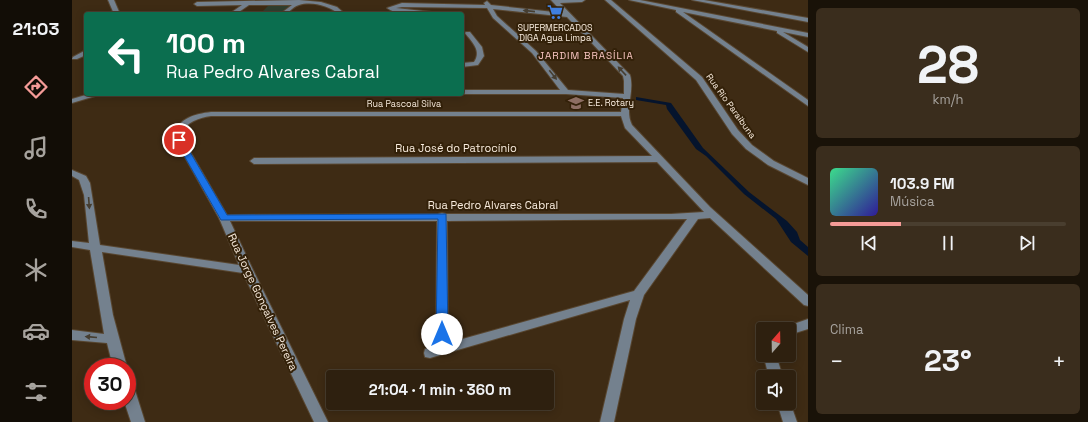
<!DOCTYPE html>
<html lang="pt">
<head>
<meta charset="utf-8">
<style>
  body { margin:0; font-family:"Space Grotesk",sans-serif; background:#3a2d1d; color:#f1f3f6; height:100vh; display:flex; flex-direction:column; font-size:15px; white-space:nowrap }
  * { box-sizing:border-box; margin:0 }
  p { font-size:13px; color:#a7a39e }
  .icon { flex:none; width:22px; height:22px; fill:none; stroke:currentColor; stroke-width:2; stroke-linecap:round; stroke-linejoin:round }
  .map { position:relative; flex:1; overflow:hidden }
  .panel { display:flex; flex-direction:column; gap:8px; padding:8px; background:#191208; width:280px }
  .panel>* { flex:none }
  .banner { position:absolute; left:12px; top:12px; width:380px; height:84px; border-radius:4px; box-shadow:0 2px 10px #0003,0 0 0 1px #493e2f; background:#0b6e4f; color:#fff; overflow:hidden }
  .needle { width:26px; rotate:20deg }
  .tools { position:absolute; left:684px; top:322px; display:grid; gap:8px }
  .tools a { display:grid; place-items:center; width:40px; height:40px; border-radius:4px; background:#2e200f; box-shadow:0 2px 10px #0003,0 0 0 1px #493e2f; font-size:20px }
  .speed { position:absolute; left:12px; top:358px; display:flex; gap:8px; font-size:20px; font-weight:700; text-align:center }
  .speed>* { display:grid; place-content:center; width:52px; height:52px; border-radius:50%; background:#2e200f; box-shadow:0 2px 10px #0003,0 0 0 1px #493e2f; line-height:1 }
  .speed .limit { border:6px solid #d22; background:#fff; color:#111 }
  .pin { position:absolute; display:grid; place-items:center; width:34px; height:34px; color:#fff; margin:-17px; border:2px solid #fff; border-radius:50%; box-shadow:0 1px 4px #0007 }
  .me { position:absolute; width:44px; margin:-22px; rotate:0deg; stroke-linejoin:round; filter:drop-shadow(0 0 3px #0008) }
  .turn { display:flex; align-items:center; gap:14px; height:84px; padding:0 16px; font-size:18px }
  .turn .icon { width:52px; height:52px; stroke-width:2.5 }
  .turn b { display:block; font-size:28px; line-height:34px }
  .big { font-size:30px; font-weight:600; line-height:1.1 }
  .panel .widget { flex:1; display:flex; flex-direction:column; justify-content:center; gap:6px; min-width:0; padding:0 14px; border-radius:6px; background:#3a2d1d }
  .panel .dial { align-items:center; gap:0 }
  .dial b { font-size:52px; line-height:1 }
  .song { display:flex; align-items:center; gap:12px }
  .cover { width:48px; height:48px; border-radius:6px; background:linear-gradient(135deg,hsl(150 70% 55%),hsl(250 70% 35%)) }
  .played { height:4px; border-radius:2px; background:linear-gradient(90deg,#f59b97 30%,#493e2f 30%) }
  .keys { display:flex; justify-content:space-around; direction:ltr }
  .heat { display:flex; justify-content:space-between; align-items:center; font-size:22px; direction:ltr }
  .trip { position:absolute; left:254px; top:370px; width:228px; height:40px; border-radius:4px; background:#2e200f; box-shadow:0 2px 10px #0003,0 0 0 1px #493e2f; font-weight:600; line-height:40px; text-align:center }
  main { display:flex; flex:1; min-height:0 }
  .menu { display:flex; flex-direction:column; width:72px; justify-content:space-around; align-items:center; background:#120d06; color:#a7a39e }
  .menu .icon { width:28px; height:28px }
  .menu .selected { color:#f59b97 }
  .menu b { font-size:18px; color:#f1f3f6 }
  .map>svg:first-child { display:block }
</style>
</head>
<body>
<main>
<nav class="menu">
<b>21:03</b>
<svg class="icon selected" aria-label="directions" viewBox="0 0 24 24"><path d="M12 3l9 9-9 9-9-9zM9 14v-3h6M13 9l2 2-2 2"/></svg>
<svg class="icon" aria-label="music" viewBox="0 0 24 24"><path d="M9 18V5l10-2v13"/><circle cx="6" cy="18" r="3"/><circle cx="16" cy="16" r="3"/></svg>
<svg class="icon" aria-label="phone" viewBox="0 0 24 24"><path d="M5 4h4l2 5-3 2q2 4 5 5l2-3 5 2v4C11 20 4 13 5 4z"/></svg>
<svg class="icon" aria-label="climate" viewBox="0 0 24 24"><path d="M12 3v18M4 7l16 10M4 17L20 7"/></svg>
<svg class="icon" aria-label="car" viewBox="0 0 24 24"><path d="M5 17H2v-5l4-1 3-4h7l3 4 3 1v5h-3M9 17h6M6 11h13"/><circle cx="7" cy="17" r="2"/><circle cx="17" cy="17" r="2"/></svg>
<svg class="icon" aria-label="filters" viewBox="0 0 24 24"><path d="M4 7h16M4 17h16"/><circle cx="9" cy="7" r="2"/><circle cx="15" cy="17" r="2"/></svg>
</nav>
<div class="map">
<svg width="736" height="422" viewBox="0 0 736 422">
  <rect width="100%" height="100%" fill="#3e2b14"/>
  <polygon fill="#303e2e" points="197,5 219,6 208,13 190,12"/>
  <polygon fill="#05142d" points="564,97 599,103 631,148 677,192 715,221 725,232 728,240 736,247 736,256 719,242 704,219 672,194 634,156 624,149 595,109 594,105 564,100"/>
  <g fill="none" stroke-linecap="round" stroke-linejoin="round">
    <defs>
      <g id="minor">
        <polygon points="36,0 42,0 48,14 42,14"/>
        <path d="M227,0L249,2L265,7L273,14H267C257,6 240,1 227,5C219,7 219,14 208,14L220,5H177L164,14H157L170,5L125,6L122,4L125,2Z"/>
        <path d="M479,0H513L510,2L488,3L558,75C563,92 552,109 560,125L638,207L736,295V306L732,305L638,218L626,219L572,295L564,319L542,422H528L552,319L558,300L358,358L353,357L352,353L353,349L364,346L365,221H158L181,270L256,422H242L171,273L30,252L41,315L55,367H41L35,343L0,340V330L32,334L18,250L0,247V241L17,243L12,195L7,180L0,176V170L14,176L18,183L28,245L167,265L147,218L100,134C109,118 122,114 139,112H549L551,98L494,94H389L390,90H488L460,53L421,18L415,8L330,7L324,8L360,12L363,14C348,14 327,17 315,8L330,3L413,5L412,3L415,1L419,5L491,13ZM421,9L495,17L551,76L552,81V94L496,90L464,51L425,16ZM139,116H549L553,128L580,156L182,158L178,161L182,164L585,162L632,212L599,214H374L370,213L366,214L155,215L108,134C115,122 126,118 139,116ZM615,219L562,291L376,343L375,221Z"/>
        <polygon points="533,0 539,0 630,77 666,130 680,145 702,161 736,178 736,185 696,165 674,149 660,134 624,80"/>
        <polygon points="557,0 568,0 736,33 736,37 711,32 736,47 736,52 705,33 705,31 611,12 736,100 736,106 604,12 604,10"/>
        <polygon points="620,0 632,0 736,18 736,22"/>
        <path d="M394,32H398L410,47L412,56L406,65L390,67V63L402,62C410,51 400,42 393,33Z"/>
        <polygon points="14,50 14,55 5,59 0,59 1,57"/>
        <polygon points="17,94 30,94 0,103 0,99"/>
        <polygon points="736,319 736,329 717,335 717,329 711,329 713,327"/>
        <polygon points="691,354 704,355 711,377 697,377"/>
        <polygon points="55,381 60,383 62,387 73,422 59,422 52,401 55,401"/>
        <polygon points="717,399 725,422 711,422 705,403 717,403"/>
      </g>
    </defs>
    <use href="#minor" stroke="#584630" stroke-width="2"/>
    <use href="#minor" fill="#74818e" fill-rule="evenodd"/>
  </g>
  <defs><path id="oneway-solid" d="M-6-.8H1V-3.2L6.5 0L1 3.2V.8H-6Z"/></defs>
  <g fill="#463e31">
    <use href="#oneway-solid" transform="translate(457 11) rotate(-174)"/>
    <use href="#oneway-solid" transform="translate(550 71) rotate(-133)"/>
    <use href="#oneway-solid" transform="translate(481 75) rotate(52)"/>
    <use href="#oneway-solid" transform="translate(17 203) rotate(86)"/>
    <use href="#oneway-solid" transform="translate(19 337) rotate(-175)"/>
  </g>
  <polygon fill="#1a73e8" stroke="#114b97" points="104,138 111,140 155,215 374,214 376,334 374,336 366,336 364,334 366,219 149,220 103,140"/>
  <defs>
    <symbol id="supermarket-bare" viewBox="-9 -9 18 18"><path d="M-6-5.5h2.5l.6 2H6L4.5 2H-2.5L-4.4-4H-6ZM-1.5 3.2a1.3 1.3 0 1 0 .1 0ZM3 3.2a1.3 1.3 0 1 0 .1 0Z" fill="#3f7fe0" stroke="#332109" stroke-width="2.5" paint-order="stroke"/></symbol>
    <symbol id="school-bare" viewBox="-9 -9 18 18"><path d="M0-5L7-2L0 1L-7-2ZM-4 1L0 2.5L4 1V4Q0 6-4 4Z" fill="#8d6e63" stroke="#332109" stroke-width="2.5" paint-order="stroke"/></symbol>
  </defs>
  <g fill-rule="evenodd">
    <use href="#supermarket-bare" x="472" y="1" width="22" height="22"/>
    <use href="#school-bare" x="493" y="92" width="22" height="22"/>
  </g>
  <g text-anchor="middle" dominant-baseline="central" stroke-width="4" stroke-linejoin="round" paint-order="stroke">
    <g font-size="9" fill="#f9ecde" stroke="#332109">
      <text x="483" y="28">SUPERMERCADOS<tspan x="483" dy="10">DIGA Agua Limpa</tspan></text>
      <text x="516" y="103" text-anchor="start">E.E. Rotary</text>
    </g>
    <g font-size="9" fill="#f9ecde" stroke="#332109">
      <text x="332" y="104">Rua Pascoal Silva</text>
      <text transform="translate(659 106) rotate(54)">Rua Rio Paraibuna</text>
    </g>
    <g font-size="10" letter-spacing="1" fill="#f9c5c1" stroke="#332109">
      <text x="514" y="55">JARDIM BRASÍLIA</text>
    </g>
    <g font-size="11" fill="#f9ecde" stroke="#332109">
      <text x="384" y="148">Rua José do Patrocínio</text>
      <text x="421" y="205">Rua Pedro Alvares Cabral</text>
      <text transform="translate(191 302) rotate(65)">Rua Jorge Gonçalves Pereira</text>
    </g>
  </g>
</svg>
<div class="tools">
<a><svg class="needle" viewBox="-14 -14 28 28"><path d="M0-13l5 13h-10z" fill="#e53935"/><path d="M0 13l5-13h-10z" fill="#a7a39e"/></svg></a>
<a><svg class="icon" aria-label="sound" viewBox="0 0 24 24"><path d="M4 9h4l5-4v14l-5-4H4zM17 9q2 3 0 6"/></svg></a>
</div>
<div class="speed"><div class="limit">30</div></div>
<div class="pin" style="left:107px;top:140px;background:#d93025"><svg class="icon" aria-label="arrive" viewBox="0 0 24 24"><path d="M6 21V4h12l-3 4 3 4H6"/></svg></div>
<svg class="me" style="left:370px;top:334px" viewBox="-20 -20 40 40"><circle r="19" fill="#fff"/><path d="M0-13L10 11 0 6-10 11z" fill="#1a73e8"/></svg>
<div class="trip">21:04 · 1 min · 360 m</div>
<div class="banner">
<div class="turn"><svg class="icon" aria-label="left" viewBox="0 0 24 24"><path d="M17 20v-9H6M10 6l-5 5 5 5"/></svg><div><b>100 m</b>Rua Pedro Alvares Cabral</div></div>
</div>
</div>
<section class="panel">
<div class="widget dial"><b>28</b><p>km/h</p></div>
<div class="widget">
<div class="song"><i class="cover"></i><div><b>103.9 FM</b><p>Música</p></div></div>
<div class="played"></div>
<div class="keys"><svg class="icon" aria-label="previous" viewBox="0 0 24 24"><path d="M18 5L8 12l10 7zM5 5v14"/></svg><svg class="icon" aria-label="pause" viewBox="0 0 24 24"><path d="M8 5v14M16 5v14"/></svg><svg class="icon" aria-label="next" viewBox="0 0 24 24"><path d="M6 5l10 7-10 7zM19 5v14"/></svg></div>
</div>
<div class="widget"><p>Clima</p>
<div class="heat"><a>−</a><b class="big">23°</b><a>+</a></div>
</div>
</section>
</main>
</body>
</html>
